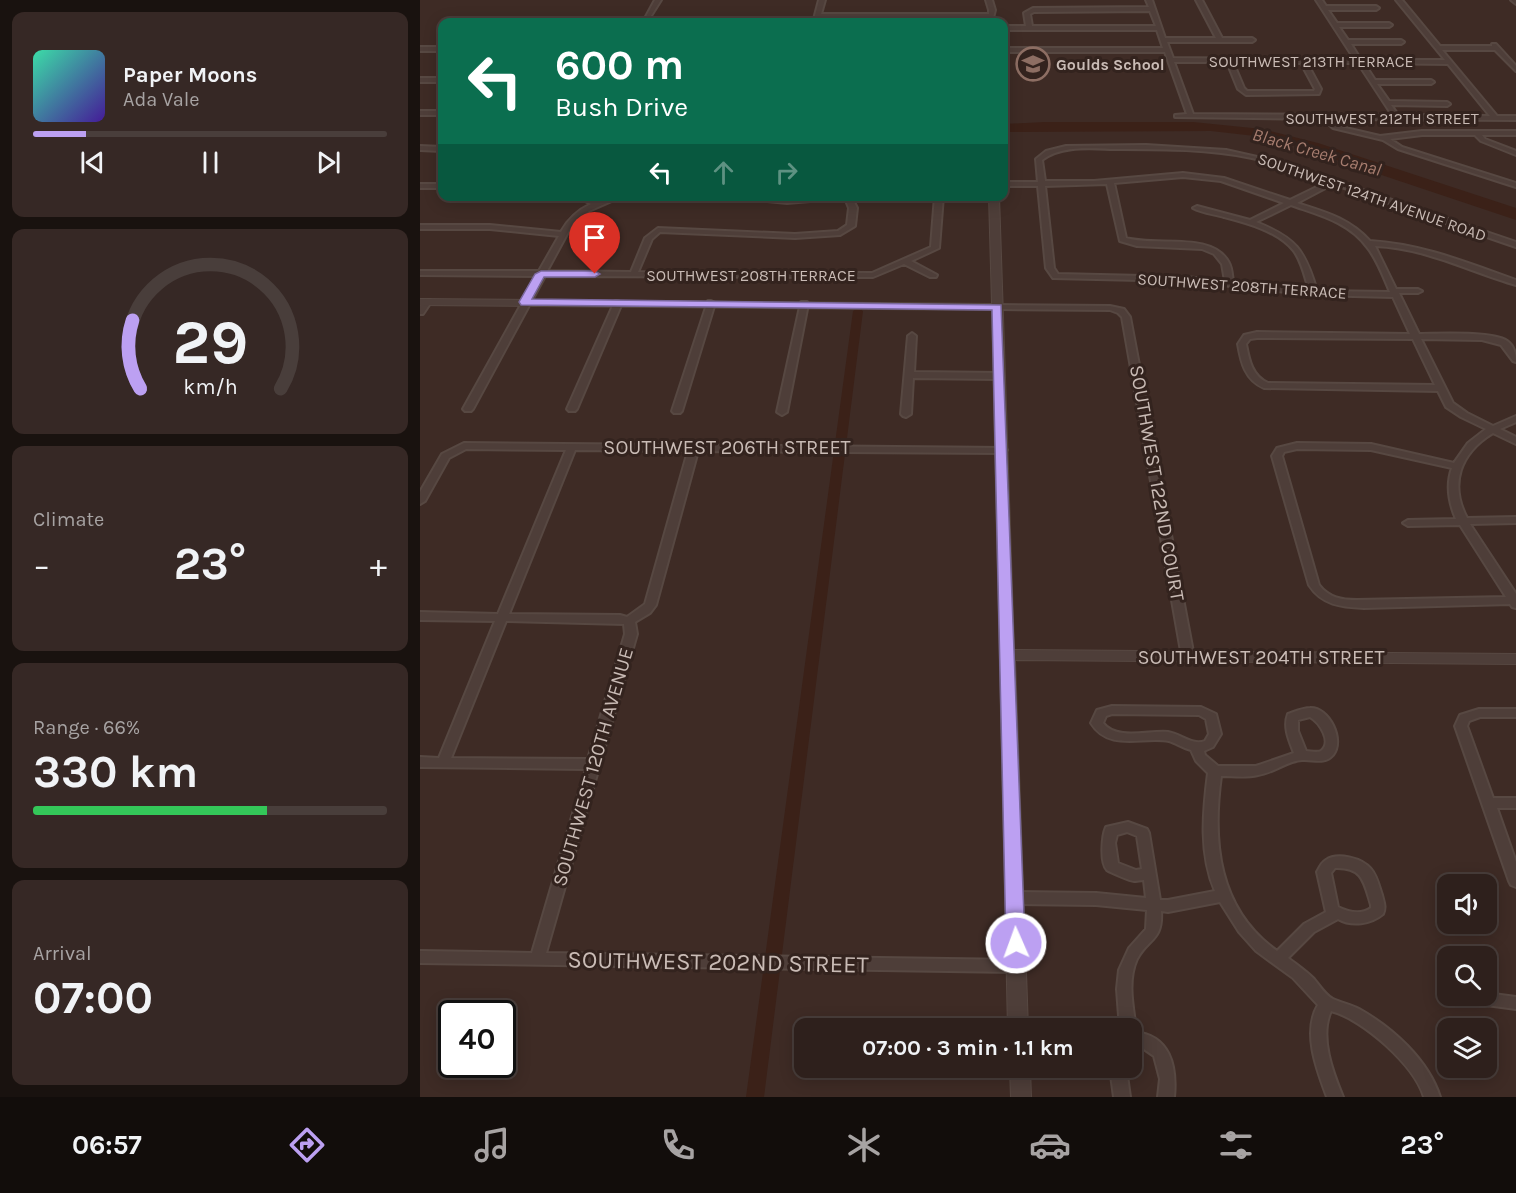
<!DOCTYPE html>
<html lang="en">
<head>
<meta charset="utf-8">
<style>
  body { margin:0; font-family:Karla,sans-serif; background:#362825; color:#f1f3f6; height:100vh; display:flex; flex-direction:column; font-size:22px; white-space:nowrap }
  * { box-sizing:border-box; margin:0 }
  p { font-size:20px; color:#a7a3a3 }
  .icon { flex:none; width:33px; height:33px; fill:none; stroke:currentColor; stroke-width:2; stroke-linecap:round; stroke-linejoin:round }
  .map { position:relative; flex:1; overflow:hidden }
  .details { display:flex; flex-direction:column; gap:12px; padding:12px; background:#19120f; width:420px }
  .details>* { flex:none }
  .guide { position:absolute; left:18px; top:18px; width:570px; height:183px; border-radius:12px; box-shadow:0 3px 15px #0003,0 0 0 2px #493e3b; background:#0b6e4f; color:#fff; overflow:hidden }
  .tools { position:absolute; left:1017px; top:874px; display:grid; gap:12px }
  .tools a { display:grid; place-items:center; width:60px; height:60px; border-radius:12px; background:#2e201c; box-shadow:0 3px 15px #0003,0 0 0 2px #493e3b; font-size:30px }
  .speed { position:absolute; left:18px; top:1000px; display:flex; gap:12px; font-size:30px; font-weight:700; text-align:center }
  .speed>* { display:grid; place-content:center; width:78px; height:78px; border-radius:50%; background:#2e201c; box-shadow:0 3px 15px #0003,0 0 0 2px #493e3b; line-height:1 }
  .speed .limit { border:3px solid #111; border-radius:9px; background:#fff; color:#111 }
  .pin { position:absolute; display:grid; place-items:center; width:51px; height:51px; color:#fff; margin:-62px -26px; border-radius:50% 50% 50% 0; rotate:-45deg; box-shadow:0 0 6px #0007 }
  .pin .icon { rotate:45deg }
  .me { position:absolute; width:66px; margin:-33px; rotate:358deg; stroke-linejoin:round; filter:drop-shadow(0 0 4px #0008) }
  .turn { display:flex; align-items:center; gap:21px; height:126px; padding:0 18px; font-size:27px }
  .turn .icon { width:78px; height:78px; stroke-width:2.5 }
  .turn b { display:block; font-size:42px; line-height:51px }
  .lanes { display:flex; align-items:center; height:57px; padding:0 18px; background:#0003; justify-content:center; gap:30px; direction:ltr }
  .lanes .off { opacity:.35 }
  .big { font-size:45px; font-weight:700; line-height:1.1 }
  .details .widget { flex:1; display:flex; flex-direction:column; justify-content:center; gap:9px; min-width:0; padding:0 21px; border-radius:12px; background:#362825 }
  .details .dial { align-items:center; gap:0 }
  .dial svg { height:156px; overflow:visible; fill:none; stroke:#493e3b; stroke-width:7; stroke-linecap:round; text-anchor:middle }
  .dial text { fill:#f1f3f6; stroke:none }
  .song { display:flex; align-items:center; gap:18px }
  .cover { width:72px; height:72px; border-radius:9px; background:linear-gradient(135deg,hsl(160 70% 55%),hsl(260 70% 35%)) }
  .played { height:6px; border-radius:3px; background:linear-gradient(90deg,#bca0f2 15%,#493e3b 15%) }
  .keys { display:flex; justify-content:space-around; direction:ltr }
  .heat { display:flex; justify-content:space-between; align-items:center; font-size:33px; direction:ltr }
  .charge { height:9px; border-radius:4px; background:linear-gradient(90deg,#34c759 66%,#493e3b 0) }
  .trip { position:absolute; left:374px; top:1018px; width:348px; height:60px; border-radius:12px; background:#2e201c; box-shadow:0 3px 15px #0003,0 0 0 2px #493e3b; font-weight:700; line-height:60px; text-align:center }
  .menu { display:flex; height:96px; justify-content:space-around; align-items:center; background:#120d0b; color:#a7a3a3 }
  .menu .icon { width:42px; height:42px }
  .menu .selected { color:#bca0f2 }
  .menu b { font-size:27px; color:#f1f3f6 }
  main { display:flex; flex:1; min-height:0 }
  .map>svg:first-child { display:block }
</style>
</head>
<body>
<main>
<section class="details">
<div class="widget">
<div class="song"><i class="cover"></i><div><b>Paper Moons</b><p>Ada Vale</p></div></div>
<div class="played"></div>
<div class="keys"><svg class="icon" aria-label="previous" viewBox="0 0 24 24"><path d="M18 5L8 12l10 7zM5 5v14"/></svg><svg class="icon" aria-label="pause" viewBox="0 0 24 24"><path d="M8 5v14M16 5v14"/></svg><svg class="icon" aria-label="next" viewBox="0 0 24 24"><path d="M6 5l10 7-10 7zM19 5v14"/></svg></div>
</div>
<div class="widget dial"><svg viewBox="0 0 100 80">
<path d="M14 69A42 42 0 1 1 86 69"/>
<path d="M14 69A42 42 0 0 1 10 34" stroke="#bca0f2"/>
<text x="50" y="56" font-size="32" font-weight="700">29</text>
<text x="50" y="72" font-size="11">km/h</text>
</svg></div>
<div class="widget"><p>Climate</p>
<div class="heat"><a>−</a><b class="big">23°</b><a>+</a></div>
</div>
<div class="widget"><p>Range · 66%</p><b class="big">330 km</b><div class="charge"></div></div>
<div class="widget"><p>Arrival</p><b class="big">07:00</b></div>
</section>
<div class="map">
<svg width="1096" height="1097" viewBox="0 0 1096 1097">
  <rect width="100%" height="100%" fill="#3e2b25"/>
  <polygon fill="#3b2118" points="625,122 773,122 842,129 898,143 1096,208 1096,220 872,145 835,136 791,131 584,132 584,124"/>
  <g fill="none" stroke-linecap="round" stroke-linejoin="round">
    <polygon fill="#3b2118" fill-rule="evenodd" points="438,308 443,311 344,1097 326,1097 433,311"/>
    <defs>
      <g id="minor">
        <polygon points="235,0 241,0 229,19 394,19 399,0 405,0 401,14 569,14 569,10 566,0 572,0 575,10 572,22 568,22 568,18 400,18 396,22 223,22"/>
        <path d="M726,0H732L745,38H796L776,0H782L802,38H832L835,40L832,42H747L753,58L935,60L896,0H902L906,6H956L959,8L956,10H908L917,23H969L972,25L969,27H919L928,40H981L984,42L981,44H931L941,60H1025L976,0H982L1020,46H1072V44H1076L1096,66V71L1075,50H1022L1077,116H1096V120L910,119L917,126L960,136L1002,131H1096V135H1062L1065,139L1096,151V155L1061,141L1055,135H1002L970,139L982,147L1096,183V187L978,149L963,140L913,128L903,119L755,117V115L767,114L745,52H584V48H743L737,30H584V26H606L604,13L613,8L729,7ZM730,11L736,26H612L610,14L614,12ZM754,62H807L818,89L826,95L899,94L901,89L887,63H938L972,115L773,114ZM813,62L881,63L895,89L894,91H827L824,88ZM944,63L1028,64L1070,116L978,115L971,105L1027,106L1030,104L1027,102L969,101L957,84H1011L1014,82L1011,80H955Z"/>
        <polygon points="1091,0 1096,0 1096,4"/>
        <polygon points="98,19 139,19 142,21 139,22 96,22"/>
        <rect x="0" y="47" width="22" height="4"/>
        <rect x="0" y="78" width="22" height="4"/>
        <rect x="0" y="111" width="22" height="4"/>
        <path d="M726,145L806,150L860,162L1096,242V247L913,184L877,203C905,212 929,218 950,241C1002,244 1048,263 1096,280V285C1048,271 1006,248 955,246L976,289H998L1002,291L998,293H979L999,334C1018,334 1072,331 1087,341C1094,346 1096,354 1096,362L1093,361L1081,345L1062,340L1001,339L1033,403L1047,413L1073,426L1096,416V422L1080,429L1096,437V444L1073,433C1040,453 1029,484 1047,518L1096,517V523L1050,524L1096,594V608L1092,607L1090,604L944,608C921,607 902,605 889,585L852,456L857,448L877,443L951,444L1034,463L1048,443L1066,429L1041,417L1026,407L1018,391L844,388C825,380 821,362 818,344L824,335L837,332L990,334L973,297L894,295L765,281L633,278L626,268L618,186H584V182H618L616,159L626,151L646,146ZM699,149C743,149 789,149 832,158C858,164 882,174 907,182L870,200L804,178L763,173L674,181H625L622,160C642,144 675,149 699,149ZM763,177L801,181L864,203L830,220L777,206L773,208C782,213 794,214 804,217C827,223 858,231 874,251C882,262 885,277 889,290L813,282C812,276 812,268 809,263C793,231 736,247 706,238L694,183ZM687,184L700,241L717,246L782,249L794,254L802,264L805,281L765,277L638,274L634,268L625,186ZM871,205C899,215 929,222 947,247C957,259 964,278 970,292L897,291C885,250 876,238 836,222ZM837,338L993,339L1015,385L848,383C832,376 829,360 826,344L830,339ZM877,449L951,450L1032,468C1026,485 1029,503 1036,519L988,520L983,523L988,526L1040,525L1086,597L937,600C922,600 909,598 899,585L862,456L864,452Z"/>
        <polygon points="0,146 22,147 22,151 0,150"/>
        <rect x="0" y="184" width="22" height="4"/>
        <path d="M156,196H166L178,202L192,196H203L169,211L153,223L127,271L211,272L225,238L238,228L375,234L418,231L427,225L429,208L425,198L367,203L300,196L367,199L395,196H431L437,208L435,226L420,235L375,238L240,232L232,239L218,272L452,273L511,247L515,196H523L519,248L491,261L517,275L516,277H510L484,264L453,277L125,276L53,409L51,411H45L43,409L117,276L0,275V271H119L139,236L70,229H0V225H70L141,232C148,219 158,210 171,204Z"/>
        <polygon points="4,300 10,300 11,302 3,314 0,314 0,306"/>
        <polygon points="195,301 198,301 202,303 157,409 155,411 149,411 147,409"/>
        <polygon points="288,301 291,301 295,303 262,411 260,413 254,413 252,411"/>
        <polygon points="381,302 387,302 388,304 367,412 362,415 357,412"/>
        <polygon points="574,305 690,306 704,309 710,317 774,657 772,660 764,660 762,657 702,317 698,313 690,310 577,309 574,309"/>
        <polygon points="492,333 496,336 494,372 580,373 584,376 580,379 493,378 491,414 486,417 483,416 481,414 488,336"/>
        <path d="M44,443L585,448L587,450L585,452L582,453L278,451L236,605L230,613L215,622L217,634L126,953L596,960L601,962L603,966L601,970L596,972L0,963V951L112,953L166,769L0,767V757L19,758L75,621L0,620V612L78,614L146,450L46,449L29,458L5,501L0,504V492L22,454ZM155,450L268,451L225,604L207,617L200,615L89,614ZM86,621L204,624L205,634L168,759L31,758Z"/>
        <path d="M692,706L781,707L796,714L801,734L793,747L784,751L785,755L798,766H836L874,753C869,740 863,727 868,714C874,712 883,708 890,708C909,707 925,740 913,755C904,765 893,759 882,760C867,761 853,773 838,775C826,778 813,776 801,776C792,842 798,909 857,951L884,924L906,912L897,872C899,868 902,862 906,860C917,852 942,858 951,869C957,876 959,886 962,895C964,903 966,907 963,914C951,924 932,927 918,919L894,932L868,958C877,965 886,971 894,979C899,985 906,996 913,999C922,1003 931,1005 939,1009C973,1028 1008,1060 1020,1097H1004C995,1066 943,1019 911,1011C899,1037 913,1073 923,1097H907C897,1070 882,1032 898,1005L873,978L836,951L819,932L800,902L748,912L741,911C743,941 728,938 717,959C707,981 713,1007 716,1029L714,1032C750,1035 757,1066 754,1097H738L740,1079L734,1056L721,1047L711,1046V1029H700L697,989L699,970L709,948L726,929L727,910L676,905L594,904L589,902L587,898L589,894L594,892L676,893L726,898L724,880C722,880 716,881 714,881C710,881 690,872 687,870C680,863 682,836 686,827L708,822L727,829L729,833L740,900H748L795,891C779,854 783,812 788,773L776,761L771,750C763,748 756,743 749,741C722,736 689,752 671,723L677,710ZM692,714L779,715L786,719L789,734L785,741C772,746 761,734 748,732C729,730 697,741 683,723L686,716ZM890,717C899,722 913,742 901,751C897,753 890,751 886,751L878,731V720ZM707,832L717,836L722,869L716,870L698,863L695,843L697,835ZM915,868C943,867 944,882 951,905V908C941,915 928,912 918,907L911,873Z"/>
        <polygon points="1059,709 1096,709 1096,717 1060,717 1049,721 1047,726 1073,798 1096,798 1096,808 1077,808 1096,862 1096,887 1091,885 1089,881 1035,726 1040,715"/>
        <polygon points="1066,993 1096,997 1096,1009 1059,1004 1057,999 1058,996 1066,996"/>
        <polygon points="690,1068 706,1068 710,1097 694,1097"/>
      </g>
      <g id="tertiary">
        <polygon points="569,196 579,196 594,650 1096,654 1096,664 595,660 608,1029 588,1029 572,310 0,305 0,299 572,304"/>
        <polygon points="590,1068 610,1068 611,1097 591,1097"/>
      </g>
    </defs>
    <use href="#minor" stroke="#574842" stroke-width="4"/>
    <use href="#tertiary" stroke="#574842" stroke-width="2"/>
    <use href="#minor" fill="#4e3e39" fill-rule="evenodd"/>
    <use href="#tertiary" fill="#4e3e39" fill-rule="evenodd"/>
  </g>
  <polygon fill="#bca0f2" stroke="#7a689d" stroke-width="1.5" points="121,271 175,271 180,274 175,277 124,277 112,299 581,305 605,943 602,949 596,951 589,949 586,943 572,310 101,305 99,302 115,274"/>
  <defs>
    <symbol id="school-ring" viewBox="-11 -11 22 22"><circle r="9.5" fill="#33231e" stroke="#8d6e63" stroke-width="1.5"/><path d="M0-5L7-2L0 1L-7-2ZM-4 1L0 2.5L4 1V4Q0 6-4 4Z" fill="#8d6e63"/></symbol>
  </defs>
  <g fill-rule="evenodd">
    <use href="#school-ring" x="594" y="45" width="38" height="38"/>
  </g>
  <g text-anchor="middle" dominant-baseline="central" stroke-width="6" stroke-linejoin="round" paint-order="stroke">
    <g font-size="16" fill="#c9bbb5" stroke="#33231e">
      <text x="891" y="61">SOUTHWEST 213TH TERRACE</text>
      <text x="962" y="118">SOUTHWEST 212TH STREET</text>
      <text transform="translate(952 197) rotate(19)">SOUTHWEST 124TH AVENUE ROAD</text>
      <text x="331" y="275">SOUTHWEST 208TH TERRACE</text>
      <text transform="translate(822 286) rotate(4)">SOUTHWEST 208TH TERRACE</text>
    </g>
    <g font-size="16" font-weight="bold" fill="#c9bbb5" stroke="#33231e" text-anchor="start">
      <text x="636" y="64">Goulds School</text>
    </g>
    <g font-size="18" font-style="italic" fill="#a77d6f" stroke="#33231e">
      <text transform="translate(897 152) rotate(16)">Black Creek Canal</text>
    </g>
    <g font-size="20" fill="#c9bbb5" stroke="#33231e">
      <text x="307" y="447">SOUTHWEST 206TH STREET</text>
      <text transform="translate(737 483) rotate(80)">SOUTHWEST 122ND COURT</text>
      <text x="841" y="657">SOUTHWEST 204TH STREET</text>
      <text transform="translate(173 767) rotate(-74)">SOUTHWEST 120TH AVENUE</text>
    </g>
    <g font-size="24" fill="#c9bbb5" stroke="#33231e">
      <text transform="translate(298 962) rotate(1)">SOUTHWEST 202ND STREET</text>
    </g>
  </g>
</svg>
<div class="tools">
<a><svg class="icon" aria-label="sound" viewBox="0 0 24 24"><path d="M4 9h4l5-4v14l-5-4H4zM17 9q2 3 0 6"/></svg></a>
<a><svg class="icon" aria-label="search" viewBox="0 0 24 24"><circle cx="10" cy="10" r="6"/><path d="M15 15l6 6"/></svg></a>
<a><svg class="icon" aria-label="layers" viewBox="0 0 24 24"><path d="M12 4l9 5-9 5-9-5zM3 14l9 5 9-5"/></svg></a>
</div>
<div class="speed"><div class="limit">40</div></div>
<div class="pin" style="left:175px;top:274px;background:#d93025"><svg class="icon" aria-label="arrive" viewBox="0 0 24 24"><path d="M6 21V4h12l-3 4 3 4H6"/></svg></div>
<svg class="me" style="left:596px;top:943px" viewBox="-20 -20 40 40"><circle r="17" fill="#bca0f2" stroke="#fff" stroke-width="3"/><path d="M0-11L8 9 0 5-8 9z" fill="#fff"/></svg>
<div class="trip">07:00 · 3 min · 1.1 km</div>
<div class="guide">
<div class="turn"><svg class="icon" aria-label="left" viewBox="0 0 24 24"><path d="M17 20v-9H6M10 6l-5 5 5 5"/></svg><div><b>600 m</b>Bush Drive</div></div>
<div class="lanes"><svg class="icon" aria-label="left" viewBox="0 0 24 24"><path d="M17 20v-9H6M10 6l-5 5 5 5"/></svg><svg class="icon off" aria-label="ahead" viewBox="0 0 24 24"><path d="M12 20V5M6 11l6-6 6 6"/></svg><svg class="icon off" aria-label="right" viewBox="0 0 24 24"><path d="M7 20v-9h11M14 6l5 5-5 5"/></svg></div>
</div>
</div>
</main>
<nav class="menu">
<b>06:57</b>
<svg class="icon selected" aria-label="directions" viewBox="0 0 24 24"><path d="M12 3l9 9-9 9-9-9zM9 14v-3h6M13 9l2 2-2 2"/></svg>
<svg class="icon" aria-label="music" viewBox="0 0 24 24"><path d="M9 18V5l10-2v13"/><circle cx="6" cy="18" r="3"/><circle cx="16" cy="16" r="3"/></svg>
<svg class="icon" aria-label="phone" viewBox="0 0 24 24"><path d="M5 4h4l2 5-3 2q2 4 5 5l2-3 5 2v4C11 20 4 13 5 4z"/></svg>
<svg class="icon" aria-label="climate" viewBox="0 0 24 24"><path d="M12 3v18M4 7l16 10M4 17L20 7"/></svg>
<svg class="icon" aria-label="car" viewBox="0 0 24 24"><path d="M5 17H2v-5l4-1 3-4h7l3 4 3 1v5h-3M9 17h6M6 11h13"/><circle cx="7" cy="17" r="2"/><circle cx="17" cy="17" r="2"/></svg>
<svg class="icon" aria-label="filters" viewBox="0 0 24 24"><path d="M4 7h16M4 17h16"/><circle cx="9" cy="7" r="2"/><circle cx="15" cy="17" r="2"/></svg>
<b>23°</b>
</nav>
</body>
</html>
